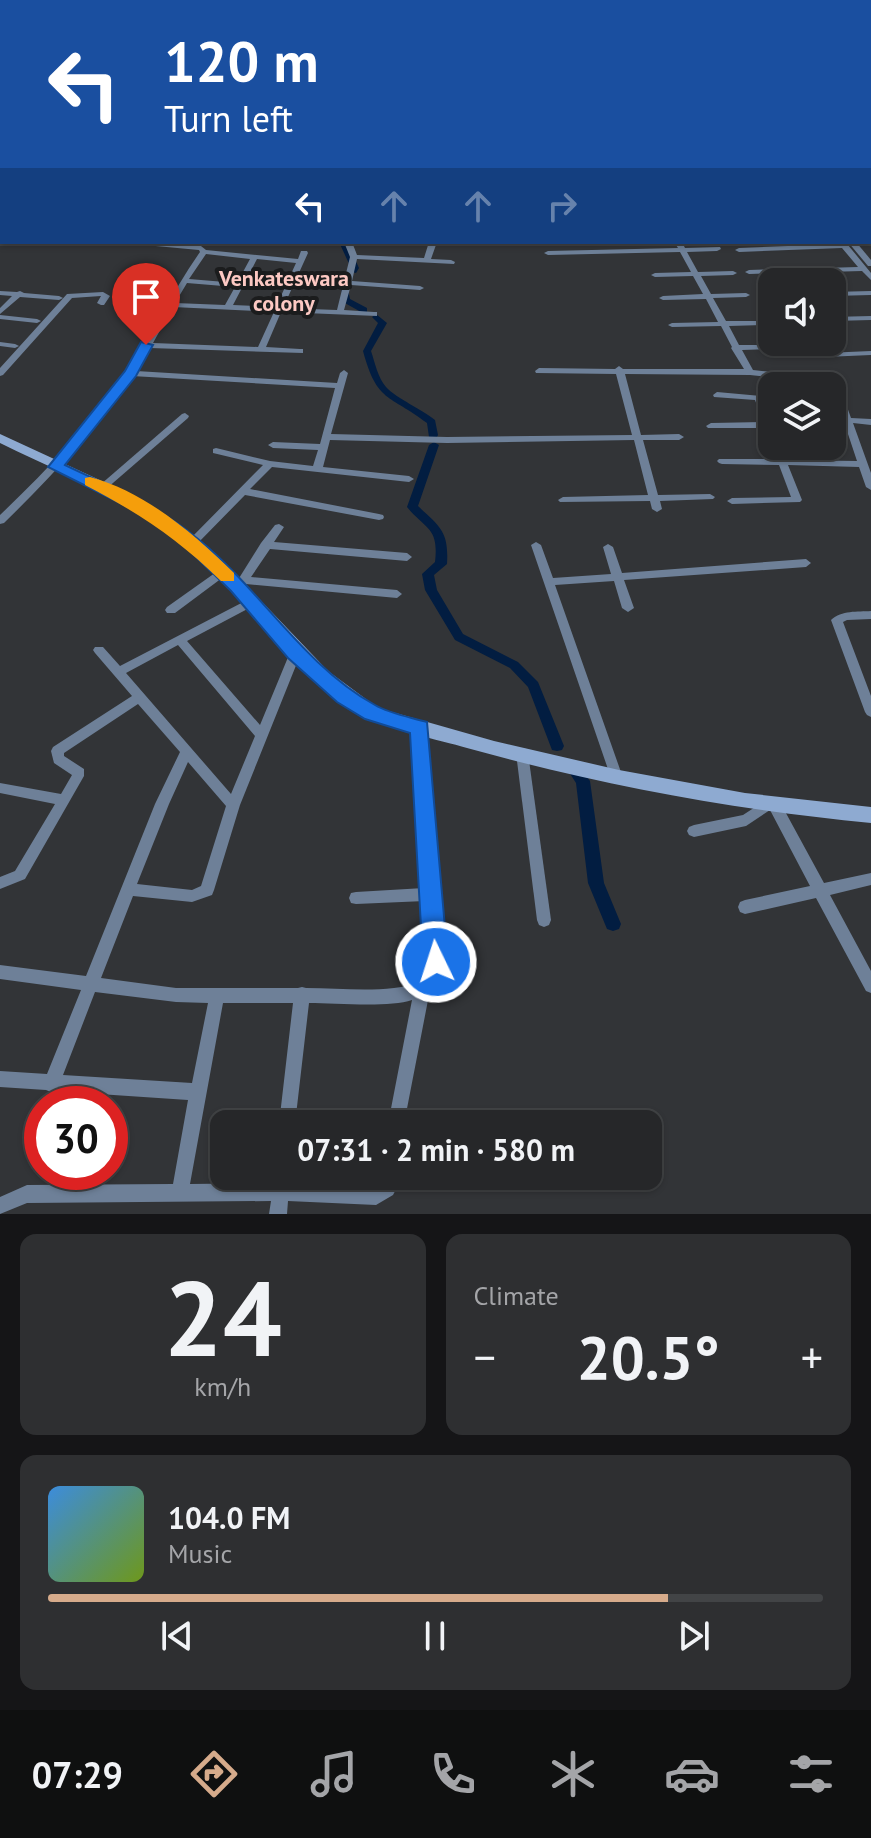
<!DOCTYPE html>
<html lang="en">
<head>
<meta charset="utf-8">
<style>
  body { margin:0; font-family:"PT Sans",sans-serif; background:#2e2f31; color:#f1f3f6; height:100vh; display:flex; flex-direction:column; font-size:30px; white-space:nowrap }
  * { box-sizing:border-box; margin:0 }
  p { font-size:26px; color:#a4a5a8 }
  .icon { flex:none; width:44px; height:44px; fill:none; stroke:currentColor; stroke-width:2; stroke-linecap:round; stroke-linejoin:round }
  .map { position:relative; height:1214px; overflow:hidden }
  .side { display:flex; flex-direction:column; gap:20px; padding:20px; background:#151517; flex:1 }
  .side>* { flex:none }
  .banner { position:absolute; left:0px; top:0px; width:872px; height:244px; box-shadow:0 2px 6px #0004,0 0 0 2px #424446; background:#1a4fa0; color:#fff; overflow:hidden }
  .tools { position:absolute; left:758px; top:268px; display:grid; gap:16px }
  .tools a { display:grid; place-items:center; width:88px; height:88px; border-radius:16px; background:#262729; box-shadow:0 2px 6px #0004,0 0 0 2px #424446; font-size:40px }
  .speed { position:absolute; left:24px; top:1086px; display:flex; gap:16px; font-size:40px; font-weight:700; text-align:center }
  .speed>* { display:grid; place-content:center; width:104px; height:104px; border-radius:50%; background:#262729; box-shadow:0 2px 6px #0004,0 0 0 2px #424446; line-height:1 }
  .speed .limit { border:12px solid #d22; background:#fff; color:#111 }
  .pin { position:absolute; display:grid; place-items:center; width:68px; height:68px; color:#fff; margin:-82px -34px; border-radius:50% 50% 50% 0; rotate:-45deg; box-shadow:0 0 8px #0007 }
  .pin .icon { rotate:45deg }
  .me { position:absolute; width:88px; margin:-44px; rotate:356deg; stroke-linejoin:round; filter:drop-shadow(0 0 6px #0008) }
  .turn { display:flex; align-items:center; gap:28px; height:168px; padding:0 32px; font-size:36px }
  .turn .icon { width:104px; height:104px; stroke-width:2.5 }
  .turn b { display:block; font-size:56px; line-height:68px }
  .lanes { display:flex; align-items:center; height:76px; padding:0 32px; background:#0003; justify-content:center; gap:40px; direction:ltr }
  .lanes .off { opacity:.35 }
  .big { font-size:60px; font-weight:800; line-height:1.1 }
  .side .card { flex:1; display:flex; flex-direction:column; justify-content:center; gap:12px; min-width:0; padding:0 28px; border-radius:16px; background:#2e2f31 }
  .side .dial { align-items:center; gap:0 }
  .dial b { font-size:104px; line-height:1 }
  .song { display:flex; align-items:center; gap:24px }
  .cover { width:96px; height:96px; border-radius:12px; background:linear-gradient(135deg,hsl(210 70% 55%),hsl(80 70% 35%)) }
  .played { height:8px; border-radius:4px; background:linear-gradient(90deg,#d6ab8b 80%,#424446 80%) }
  .keys { display:flex; justify-content:space-around; direction:ltr }
  .heat { display:flex; justify-content:space-between; align-items:center; font-size:44px; direction:ltr }
  .side .tiles { flex:1; display:grid; gap:20px; grid-template-columns:1fr 1fr }
  .card:last-child { grid-column:span 2 }
  .trip { position:absolute; left:210px; top:1110px; width:452px; height:80px; border-radius:16px; background:#262729; box-shadow:0 2px 6px #0004,0 0 0 2px #424446; font-weight:800; line-height:80px; text-align:center }
  .tabs { display:flex; height:128px; justify-content:space-around; align-items:center; background:#0f1010; color:#a4a5a8 }
  .tabs .icon { width:56px; height:56px }
  .tabs .selected { color:#d6ab8b }
  .tabs b { font-size:36px; color:#f1f3f6 }
  .map>svg:first-child { display:block }
</style>
</head>
<body>
<div class="map">
<svg width="871" height="1214" viewBox="0 0 871 1214">
  <rect width="100%" height="100%" fill="#323437"/>
  <g fill="none" stroke-linecap="round" stroke-linejoin="round">
    <polyline stroke="#021d41" stroke-width="2" points="424,0 427,2"/>
    <g fill="#021d41" fill-rule="evenodd">
      <polygon points="339,242 347,242 359,268 356,273 349,271 351,268"/>
      <polygon points="341,285 347,285 350,299 367,308 367,312 361,312 343,302"/>
      <path d="M376,314L387,323L371,351C375,363 378,378 386,387C397,399 422,409 435,420L438,435L437,437H429L427,423C389,394 377,403 363,351L378,323L372,317Z"/>
      <path d="M434,442L439,445L418,506C440,527 449,531 447,564L434,575L437,590L463,634L518,662L538,682L564,746L562,750L557,751L552,750L528,687L510,668L455,640L425,590L422,574L435,562C439,527 426,530 407,507L429,445Z"/>
      <polygon points="574,763 579,765 590,781 604,883 621,924 619,929 613,931 607,929 588,883 576,783 567,769 569,765"/>
    </g>
    <g fill="#6e8098" fill-rule="evenodd">
      <polygon points="176,0 180,0 178,2 174,2"/>
      <polygon points="205,0 209,0 207,2 203,2"/>
      <polygon points="573,0 577,0 579,2 575,2"/>
      <polygon points="642,0 647,0 649,2 644,2"/>
      <polygon points="0,1 3,2 2,4 0,4"/>
      <polygon points="147,1 164,1 166,2 145,2"/>
      <rect x="870" y="5" width="1" height="2"/>
      <rect x="0" y="13" width="2" height="2"/>
      <rect x="870" y="14" width="1" height="2"/>
      <rect x="0" y="29" width="2" height="3"/>
      <rect x="870" y="37" width="1" height="2"/>
      <rect x="870" y="45" width="1" height="2"/>
      <rect x="870" y="54" width="1" height="3"/>
      <rect x="0" y="58" width="2" height="4"/>
      <polygon points="2,69 2,73 0,74 0,70"/>
      <polygon points="870,83 871,84 871,88 870,87"/>
      <rect x="0" y="84" width="2" height="4"/>
      <polygon points="0,111 2,112 2,116 0,115"/>
      <polygon points="0,136 2,137 2,141 0,140"/>
      <polygon points="0,162 2,163 2,167 0,166"/>
      <rect x="0" y="232" width="2" height="5"/>
      <path d="M130,242H158L201,246L206,250L298,259L301,251H307L308,253L283,308L337,310L350,257L344,242H352L357,255L424,258L429,242H437L431,259L451,260L455,262L454,264L357,259L352,281L420,286L424,288L420,290L351,285L344,310L374,312H377V316L281,312L266,347L300,349H303V353L150,348L136,371L337,383L340,373L344,370L348,373L331,434L447,437L632,435L616,374L536,373L535,371L539,368L615,369L619,366L623,369H744L731,348L732,347L721,326L672,327L668,325L672,323L718,322L706,299L663,300L659,298L663,296L703,294L693,276L655,277L651,275L655,273L691,272L680,252L548,255L544,253L548,251L678,248L674,242H682L685,248L720,247L721,249L717,251L687,252L698,272L733,271L737,273L733,275L701,276L711,294L746,293L750,295L746,297L713,298L726,321H763L767,323L763,325L729,326L739,345H775L779,347L775,349L742,350L753,370L821,377L840,387L851,418L871,419V425L853,423L871,473V490L866,487L859,467L788,465L802,500L800,502L732,504L727,501L732,498L791,497L779,465L722,464L719,463L717,461L719,459H776L771,446L772,445L781,446L786,460L857,461L832,386H827L819,382L750,375L625,374L641,435L679,434L684,437L679,440H643L658,495L710,494L715,497L713,499L660,501L662,509L657,512L652,509L650,501L560,502L558,500L563,497L648,495L634,440L447,443L330,440L323,467L409,476L414,479L409,482L272,467L250,489L379,514L383,515L384,517L383,519L379,520L245,495L196,545L192,546L187,543L188,541L263,465L213,453V449L216,448L270,461L313,466L318,450L273,448L268,445L273,442L320,444L335,388L132,376C95,430 51,477 4,523L0,524V515C46,471 89,426 125,374C153,333 172,292 200,252L199,250L134,244ZM206,254L250,259L237,283L189,279ZM257,259L296,263L276,307L233,305ZM187,283L235,287L225,305L175,303ZM173,307L274,312L258,347L153,343Z"/>
      <polygon points="837,242 845,242 848,245 871,273 871,280 862,271 749,274 745,272 749,270 858,267 842,248 739,252 735,250 739,248 839,244"/>
      <polygon points="848,242 856,242 871,260 871,266 868,266"/>
      <polygon points="0,291 17,292 20,291 24,293 59,296 63,298 59,300 20,297 0,314 0,308 12,296 0,295"/>
      <polygon points="871,291 871,295 832,296 832,292"/>
      <polygon points="103,292 110,296 104,305 101,305 97,303 101,296 72,298 3,375 0,376 0,368 67,294"/>
      <rect x="762" y="294" width="10" height="4"/>
      <polygon points="0,315 37,319 41,321 37,323 0,319"/>
      <polygon points="871,316 871,320 832,321 832,317"/>
      <polygon points="0,342 15,344 19,346 15,348 0,346"/>
      <polygon points="871,351 871,355 802,358 798,356 802,354"/>
      <polygon points="717,392 761,396 772,422 772,437 769,436 765,428 708,428 706,426 711,423 763,422 755,400 714,397 713,395"/>
      <polygon points="185,413 189,416 188,418 106,489 100,489 98,487 100,485 182,414"/>
      <polygon points="279,524 284,527 274,542 407,553 412,557 407,561 270,549 251,577 397,590 402,594 397,598 246,584 241,587 237,586 236,583 261,543 275,525"/>
      <polygon points="536,542 541,545 553,578 611,574 603,547 608,544 613,547 622,573 806,559 811,563 806,567 624,580 634,608 628,612 622,608 614,581 555,585 622,775 621,779 616,780 611,779 610,775 531,545"/>
      <polygon points="222,568 226,569 227,572 226,575 175,613 167,613 165,610 167,607"/>
      <path d="M251,598L255,599L256,602L255,605L187,641L260,725L291,650H299L301,653L240,805L214,890L212,895L192,902L133,896L101,978L176,988H298L302,987L306,988C344,988 386,994 422,982L429,962L425,901L356,904L351,903L349,898L351,893L356,892L424,888L414,728L416,725L420,723L424,725L426,728L443,962L433,993L429,995L404,1124H388L412,1000C389,1008 335,1003 309,1003L295,1124H279L293,1003H223L190,1184L273,1183V1176H291L290,1184L374,1187L381,1183L385,1176H403L393,1195L376,1205L288,1201L287,1214H269L271,1201L27,1203L0,1214V1197L27,1185L173,1184L188,1100L54,1091L51,1092L46,1090L0,1087V1071L47,1074L81,990L0,979V965L86,976L155,804L180,752L138,704L64,753V756L84,769V776L25,879L0,889V877L15,871L55,804L0,793V783L61,794L72,775L54,763L51,751L53,747L132,696L95,653L93,650L95,647H103L120,666ZM178,645L255,736L231,794L126,673ZM188,762L226,806L201,886L192,890L137,884L169,804ZM95,992L176,1002L208,1003L192,1083L63,1075Z"/>
      <path d="M871,611V619L847,620L843,622L871,696V717L867,715L865,712L831,620C842,610 857,612 871,611Z"/>
      <polygon points="522,748 526,749 528,753 551,920 549,925 544,927 539,925 537,920 516,753 518,749"/>
      <polygon points="766,800 772,804 776,802 781,804 824,883 871,873 871,885 830,895 871,971 871,993 866,991 816,898 745,914 740,912 738,907 740,902 745,900 810,886 770,810 746,826 694,837 689,835 687,831 689,827 694,825 743,815"/>
    </g>
    <g fill="#8eaad1" fill-rule="evenodd">
      <rect x="0" y="182" width="2" height="6"/>
      <path d="M0,434L104,482L176,522L221,559L328,671L378,708L494,741L619,770L745,793L871,807V823C734,810 600,785 467,748C440,740 386,729 363,716C294,675 249,602 190,548C136,500 64,475 0,443Z"/>
    </g>
  </g>
  <path fill="#1a73e8" stroke="#114b97" stroke-width="2" d="M141,342L153,345L136,376L65,465C111,487 158,506 198,539C261,590 303,665 375,705C390,714 410,717 427,722L448,962L445,971L436,974L427,971L423,962L410,733L365,719L337,702L288,658L231,591L186,547L140,513L48,467L125,371Z"/>
  <path fill="#f59e0b" d="M90,477C146,492 194,534 234,573V581H221C178,539 139,513 85,485V478Z"/>
  <g text-anchor="middle" dominant-baseline="central" stroke-width="8" stroke-linejoin="round" paint-order="stroke">
    <g font-size="22" font-weight="bold" fill="#fdc9c3" stroke="#1b1c1d">
      <text x="284" y="278">Venkateswara<tspan x="284" dy="25">colony</tspan></text>
    </g>
  </g>
</svg>
<div class="tools">
<a><svg class="icon" aria-label="sound" viewBox="0 0 24 24"><path d="M4 9h4l5-4v14l-5-4H4zM17 9q2 3 0 6"/></svg></a>
<a><svg class="icon" aria-label="layers" viewBox="0 0 24 24"><path d="M12 4l9 5-9 5-9-5zM3 14l9 5 9-5"/></svg></a>
</div>
<div class="speed"><div class="limit">30</div></div>
<div class="pin" style="left:146px;top:345px;background:#d93025"><svg class="icon" aria-label="arrive" viewBox="0 0 24 24"><path d="M6 21V4h12l-3 4 3 4H6"/></svg></div>
<svg class="me" style="left:436px;top:962px" viewBox="-20 -20 40 40"><circle r="17" fill="#1a73e8" stroke="#fff" stroke-width="3"/><path d="M0-11L8 9 0 5-8 9z" fill="#fff"/></svg>
<div class="trip">07:31 · 2 min · 580 m</div>
<div class="banner">
<div class="turn"><svg class="icon" aria-label="left" viewBox="0 0 24 24"><path d="M17 20v-9H6M10 6l-5 5 5 5"/></svg><div><b>120 m</b>Turn left</div></div>
<div class="lanes"><svg class="icon" aria-label="left" viewBox="0 0 24 24"><path d="M17 20v-9H6M10 6l-5 5 5 5"/></svg><svg class="icon off" aria-label="ahead" viewBox="0 0 24 24"><path d="M12 20V5M6 11l6-6 6 6"/></svg><svg class="icon off" aria-label="ahead" viewBox="0 0 24 24"><path d="M12 20V5M6 11l6-6 6 6"/></svg><svg class="icon off" aria-label="right" viewBox="0 0 24 24"><path d="M7 20v-9h11M14 6l5 5-5 5"/></svg></div>
</div>
</div>
<section class="side">
<div class="tiles">
<div class="card dial"><b>24</b><p>km/h</p></div>
<div class="card"><p>Climate</p>
<div class="heat"><a>−</a><b class="big">20.5°</b><a>+</a></div>
</div>
<div class="card">
<div class="song"><i class="cover"></i><div><b>104.0 FM</b><p>Music</p></div></div>
<div class="played"></div>
<div class="keys"><svg class="icon" aria-label="previous" viewBox="0 0 24 24"><path d="M18 5L8 12l10 7zM5 5v14"/></svg><svg class="icon" aria-label="pause" viewBox="0 0 24 24"><path d="M8 5v14M16 5v14"/></svg><svg class="icon" aria-label="next" viewBox="0 0 24 24"><path d="M6 5l10 7-10 7zM19 5v14"/></svg></div>
</div>
</div>
</section>
<nav class="tabs">
<b>07:29</b>
<svg class="icon selected" aria-label="directions" viewBox="0 0 24 24"><path d="M12 3l9 9-9 9-9-9zM9 14v-3h6M13 9l2 2-2 2"/></svg>
<svg class="icon" aria-label="music" viewBox="0 0 24 24"><path d="M9 18V5l10-2v13"/><circle cx="6" cy="18" r="3"/><circle cx="16" cy="16" r="3"/></svg>
<svg class="icon" aria-label="phone" viewBox="0 0 24 24"><path d="M5 4h4l2 5-3 2q2 4 5 5l2-3 5 2v4C11 20 4 13 5 4z"/></svg>
<svg class="icon" aria-label="climate" viewBox="0 0 24 24"><path d="M12 3v18M4 7l16 10M4 17L20 7"/></svg>
<svg class="icon" aria-label="car" viewBox="0 0 24 24"><path d="M5 17H2v-5l4-1 3-4h7l3 4 3 1v5h-3M9 17h6M6 11h13"/><circle cx="7" cy="17" r="2"/><circle cx="17" cy="17" r="2"/></svg>
<svg class="icon" aria-label="filters" viewBox="0 0 24 24"><path d="M4 7h16M4 17h16"/><circle cx="9" cy="7" r="2"/><circle cx="15" cy="17" r="2"/></svg>
</nav>
</body>
</html>
